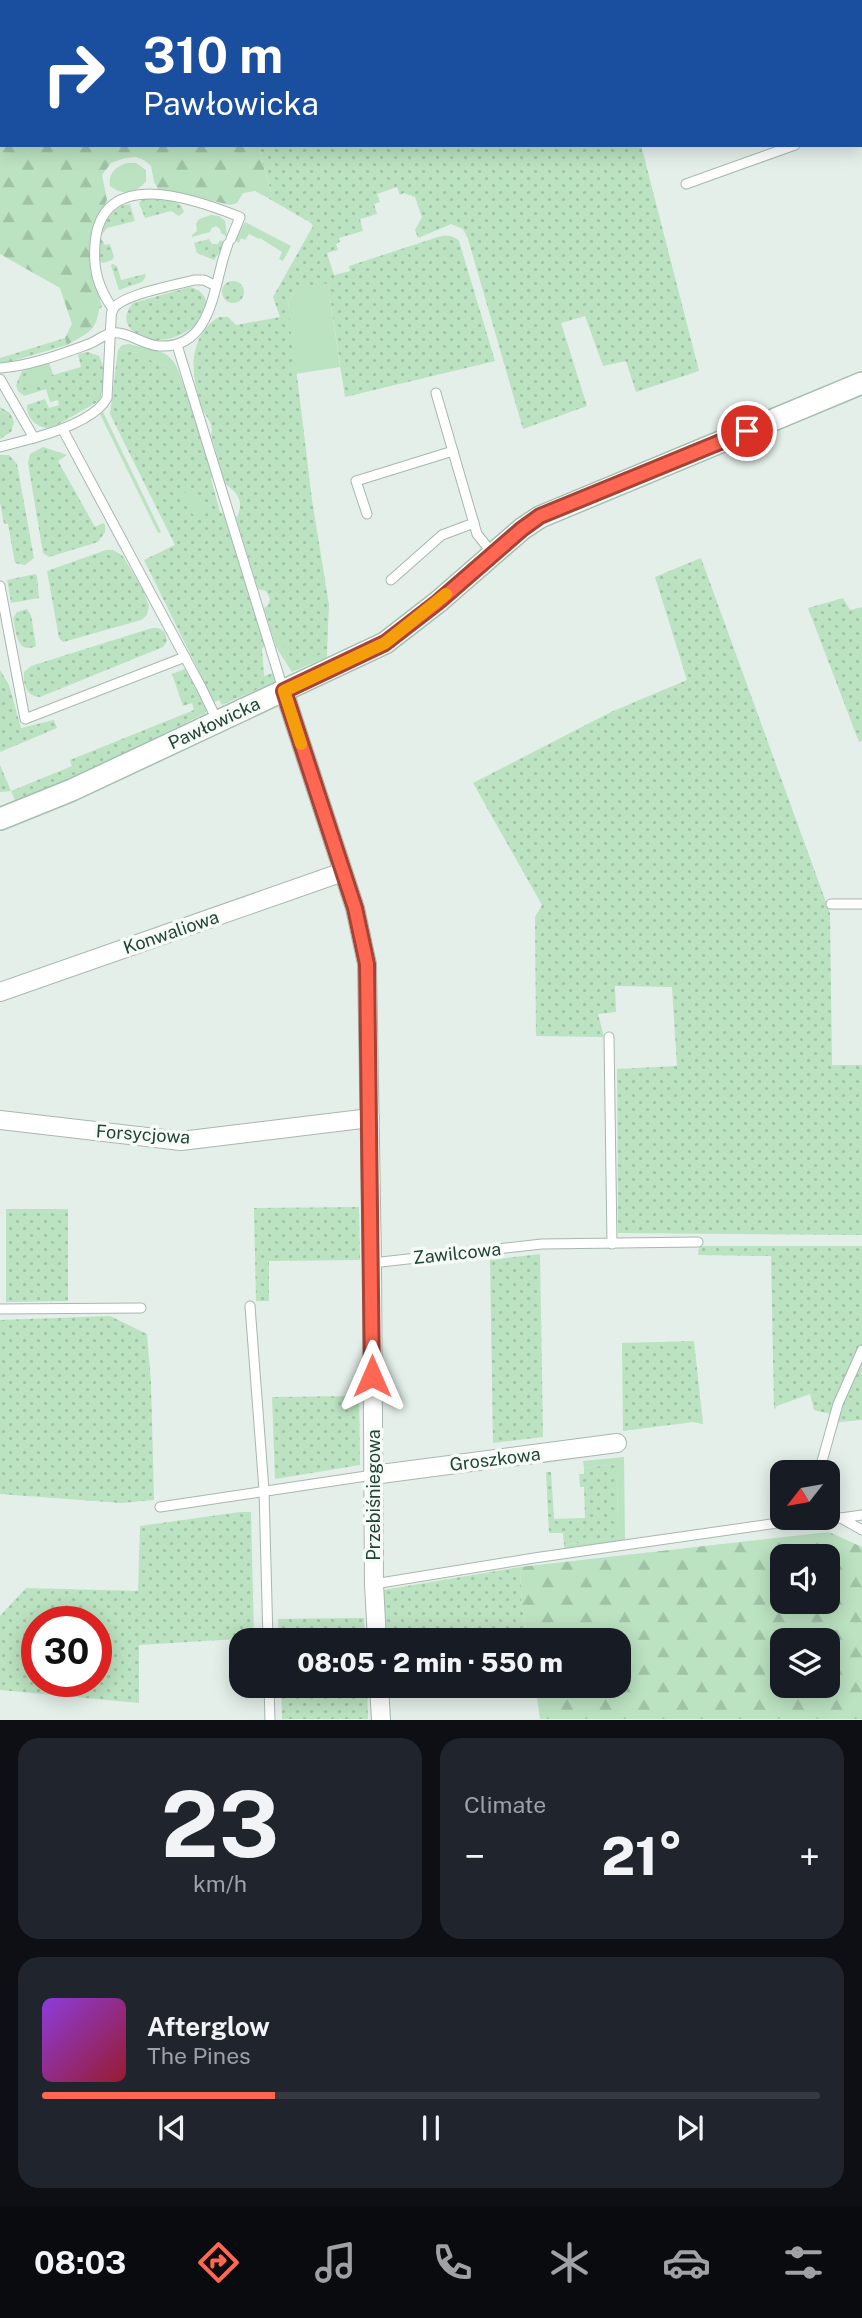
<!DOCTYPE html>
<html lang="en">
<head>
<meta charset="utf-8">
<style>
  body { margin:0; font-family:"Public Sans",sans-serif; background:#20242c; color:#f1f3f6; height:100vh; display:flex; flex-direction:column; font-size:26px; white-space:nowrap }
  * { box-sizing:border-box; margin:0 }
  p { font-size:23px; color:#9ea1a6 }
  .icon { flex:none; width:38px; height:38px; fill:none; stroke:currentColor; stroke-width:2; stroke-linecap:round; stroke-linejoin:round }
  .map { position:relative; height:1720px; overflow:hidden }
  .sheet { display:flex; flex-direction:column; gap:18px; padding:18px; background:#0d0f14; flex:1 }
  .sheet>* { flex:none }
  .banner { position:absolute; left:0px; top:0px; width:863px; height:147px; box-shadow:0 4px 18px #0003; background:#1a4fa0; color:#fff; overflow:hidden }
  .needle { width:46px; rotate:239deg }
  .buttons { position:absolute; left:770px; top:1460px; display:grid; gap:14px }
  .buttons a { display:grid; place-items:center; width:70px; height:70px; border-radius:14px; background:#171b24; box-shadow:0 4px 18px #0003; font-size:35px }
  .speed { position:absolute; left:21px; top:1606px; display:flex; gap:14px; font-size:35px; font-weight:700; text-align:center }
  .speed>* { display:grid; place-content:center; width:91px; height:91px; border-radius:50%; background:#171b24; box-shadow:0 4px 18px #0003; line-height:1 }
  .speed .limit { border:10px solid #d22; background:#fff; color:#111 }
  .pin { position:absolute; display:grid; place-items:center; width:60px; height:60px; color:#fff; margin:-30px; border:4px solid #fff; border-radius:50%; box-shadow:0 2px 7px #0007 }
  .me { position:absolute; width:77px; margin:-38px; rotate:0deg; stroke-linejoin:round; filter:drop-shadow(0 0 5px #0008) }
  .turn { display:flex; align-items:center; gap:24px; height:147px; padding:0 28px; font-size:32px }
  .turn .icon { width:91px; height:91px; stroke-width:2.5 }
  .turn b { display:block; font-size:49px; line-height:60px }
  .big { font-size:52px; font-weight:800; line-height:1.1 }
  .sheet .card { flex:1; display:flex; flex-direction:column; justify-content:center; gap:10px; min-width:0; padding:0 24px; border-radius:21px; background:#20242c }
  .sheet .dial { align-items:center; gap:0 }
  .dial b { font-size:91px; line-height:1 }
  .song { display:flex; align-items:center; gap:21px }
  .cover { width:84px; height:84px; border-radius:10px; background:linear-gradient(135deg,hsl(270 70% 55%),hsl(350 70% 35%)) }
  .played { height:7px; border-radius:4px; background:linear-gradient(90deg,#ff6752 30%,#363941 30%) }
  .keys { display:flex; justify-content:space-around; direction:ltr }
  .heat { display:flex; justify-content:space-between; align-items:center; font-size:38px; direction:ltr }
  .sheet .tiles { flex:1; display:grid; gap:18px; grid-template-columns:1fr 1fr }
  .card:last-child { grid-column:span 2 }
  .trip { position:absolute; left:229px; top:1628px; width:402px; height:70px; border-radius:21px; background:#171b24; box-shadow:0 4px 18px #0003; font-weight:800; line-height:70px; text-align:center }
  .dock { display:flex; height:112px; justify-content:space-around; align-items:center; background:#090b0e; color:#9ea1a6 }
  .dock .icon { width:49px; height:49px }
  .dock .current { color:#ff6752 }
  .dock b { font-size:32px; color:#f1f3f6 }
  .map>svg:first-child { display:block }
</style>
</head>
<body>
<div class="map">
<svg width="862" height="1720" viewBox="0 0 862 1720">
  <defs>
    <pattern id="grass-dots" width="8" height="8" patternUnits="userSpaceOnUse" patternTransform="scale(1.75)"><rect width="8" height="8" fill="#bbe2c1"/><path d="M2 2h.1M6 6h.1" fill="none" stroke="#a0c3a6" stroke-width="1.8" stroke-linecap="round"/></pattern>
    <pattern id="forest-firs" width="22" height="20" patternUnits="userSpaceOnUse" patternTransform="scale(1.75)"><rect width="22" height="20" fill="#bbe2c1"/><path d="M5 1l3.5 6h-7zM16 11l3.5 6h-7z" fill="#a0c3a6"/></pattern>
  </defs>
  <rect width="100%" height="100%" fill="#e4efe9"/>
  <g fill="url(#grass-dots)" fill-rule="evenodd">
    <path d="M258,145H641L699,371L636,392L626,361L603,366L585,316L561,323L587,406L523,429L468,239L463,229L451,224L418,238L415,230L422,217L415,197L404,193L400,195L397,187L377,194L380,202L374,204L377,214L360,219L363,231L339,238L340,242L336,244L338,250L327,253L334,275L350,271L349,266L438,237C447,235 453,235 459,241L495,361L345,397L328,284L294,292L288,302L312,500L329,605L327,652L297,664L288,654L270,621H268L264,608L268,605L270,599L266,591L258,589L236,518C245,504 238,492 225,484L211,435C214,424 208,419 203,411C201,407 200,400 198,395C190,367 191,334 219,317H228L236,325L280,317L273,297L313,226L311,223L268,198L271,192Z"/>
    <polygon points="150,198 173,201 181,205 184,212 179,216 171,211 145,218 139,203 142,199"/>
    <path d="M130,204L135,221L107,228L100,237L105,245L110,244L114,257L112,260L103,263L99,261C97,239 102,207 130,204Z"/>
    <polygon points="209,239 212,244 218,244 220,240 226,243 214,260 197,253 194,243"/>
    <polygon points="113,264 117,266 121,280 145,274 146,276 142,282 119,290 111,265"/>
    <circle cx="233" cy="292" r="11"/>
    <path d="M190,287C231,298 185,353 143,337C139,335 133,332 130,328C123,319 127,310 133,303Z"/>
    <polygon points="65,338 67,345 9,362 0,363 0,358"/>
    <polygon points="118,350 140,353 152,361 168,366 177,376 182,390 185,389 213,476 211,479 220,512 224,515 265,645 262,649 264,676 273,673 276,681 222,705 219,700 214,702 144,560 175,545 110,414"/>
    <path d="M88,352L99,356C106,367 104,389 99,401L57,425L47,428C35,427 26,416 27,405L45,399L49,408L59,405L58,400L50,402L46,389L24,396L18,391L16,385L22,371L49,363L53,375L81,367L78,354Z"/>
    <polygon points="0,407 10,413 14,422 11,432 0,439"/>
    <polygon points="43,447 67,455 58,461 95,527 103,523 105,525 105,532 98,542 49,557 43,553 28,463 30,454"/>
    <polygon points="0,455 9,455 17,464 34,558 25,565 15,563 8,524 4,524 0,502"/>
    <polygon points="106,550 113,550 122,555 143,590 149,606 147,615 141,620 63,642 59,638 47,571"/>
    <polygon points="701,558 830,913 832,1065 862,1065 862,1235 618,1233 617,1069 677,1066 672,987 615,986 616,1012 598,1014 604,1037 536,1036 535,917 542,905 473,783 611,712 687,680 655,577"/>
    <polygon points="35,574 37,576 39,598 11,603 7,580"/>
    <polygon points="843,598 850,610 862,607 862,741 859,742 808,608"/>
    <path d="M27,609L31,615L36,646C17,655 16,632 13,618L17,612Z"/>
    <path d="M152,628H158L165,632L167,641L163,647L40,697C26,696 23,685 24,672L31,666Z"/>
    <polygon points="185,669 205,705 206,713 17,805 11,791 0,792 0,765 11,791 72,766 70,760 194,710 192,703 183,706 172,674"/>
    <polygon points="0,670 9,685 21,728 54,720 57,728 0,752"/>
    <polygon points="359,1207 360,1260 269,1261 269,1301 256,1301 254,1208"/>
    <polygon points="6,1209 68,1209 68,1301 6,1302"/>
    <polygon points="699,1246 862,1246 862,1420 829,1423 830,1414 814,1410 810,1394 777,1406 774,1410 771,1256 698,1255"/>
    <polygon points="540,1254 543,1437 493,1443 490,1260"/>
    <polygon points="110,1316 147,1334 151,1383 154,1500 121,1503 0,1494 0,1320"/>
    <polygon points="694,1341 703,1424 693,1422 623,1431 622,1343"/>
    <polygon points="359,1396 360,1465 275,1479 272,1397"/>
    <polygon points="617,1464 618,1537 564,1545 563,1533 549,1533 546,1472 551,1472 554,1519 585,1518 584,1487 580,1487 579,1474 584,1474 584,1468"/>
    <path d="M240,1512H251L254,1638L139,1645V1703L0,1690V1616L26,1588L138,1591L140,1526ZM37,1622H96V1682H37Z"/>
    <polygon points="520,1567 522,1607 528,1640 385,1640 383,1590"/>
    <polygon points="364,1618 365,1640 279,1640 278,1619"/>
    <polygon points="281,1685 367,1685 368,1719 282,1719"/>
    <polygon points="387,1685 514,1685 387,1698"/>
  </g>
  <g fill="url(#forest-firs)" fill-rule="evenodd">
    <path d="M0,0H223L224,2H2V145H258L271,193L268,198L255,191L243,193L237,203L231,205L158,189L154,182L151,166L144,160L136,157L125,158L111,163L102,175L107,200L94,227L90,263L102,307L99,309C96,334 84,334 67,345L65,338L72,324L60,288L0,254Z"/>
    <path d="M829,1532L862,1547V1719H540L535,1685H620V1640H528L522,1607L520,1567ZM782,1556H828V1601H782ZM782,1640H828V1685H782Z"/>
  </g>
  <g fill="#bbe2c1">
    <path d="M128,163H136L146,170V181C136,194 122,196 110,186C108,173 116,166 128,163Z"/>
    <polygon points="211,215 219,216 225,221 227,237 221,233 220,229 216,226 212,228 210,232 192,237 192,235 197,231 196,224 199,219"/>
    <polygon points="245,222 291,246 283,261 279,259 282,252 260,238 259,239 249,234 245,240 241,238 239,243 234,240"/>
    <polygon points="328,283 340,367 295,374 288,302 295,291"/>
    <path d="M129,344C169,354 172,349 185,389L182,390L177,376L168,366L152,361L140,353L118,350L122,345Z"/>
    <polygon points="49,363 53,375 36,380 30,388 23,387 22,385 29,369"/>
    <polygon points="103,412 161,532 158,533 100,414"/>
    <polygon points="193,489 208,504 207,513 202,518 193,515 182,494"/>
    <polygon points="268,621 270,621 288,653 297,663 327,652 327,657 292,672 276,647"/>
    <polygon points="624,1457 625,1542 565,1550 564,1545 618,1537 617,1464 584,1468 583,1461"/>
  </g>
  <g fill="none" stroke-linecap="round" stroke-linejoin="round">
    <defs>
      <g id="lane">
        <polyline points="686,184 795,145"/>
        <path d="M113,309C98,288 93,269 95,244C101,165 195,199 240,217L231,239"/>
        <polyline points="177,345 283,689"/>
        <path d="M0,368C30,366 61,354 89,344C97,341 104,334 113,333C127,331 143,345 159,346C215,349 213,281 228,244"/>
        <path d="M0,379L34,438C55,432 96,419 107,398L111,320C111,317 112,311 113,309C123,294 177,285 194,280H204L216,286"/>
        <polyline points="436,393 477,534 493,554"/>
        <polyline points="63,430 201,687 218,722"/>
        <polyline points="0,447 34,438"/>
        <polyline points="367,514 356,481 453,451"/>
        <polyline points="391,580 442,535 474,523"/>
        <polyline points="0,586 25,719 185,657"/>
        <polyline points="831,904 862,904"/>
        <polyline points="609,1037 612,1244"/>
        <polyline points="372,1263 542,1244 698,1242"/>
        <polyline points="250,1306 264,1490 268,1640"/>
        <polyline points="0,1309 141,1308"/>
        <polyline points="819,1472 838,1404 862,1350"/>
        <polyline points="160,1507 373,1475"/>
        <polyline points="841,1518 862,1530"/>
        <polyline points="374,1584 534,1558 813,1518 841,1518 862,1515"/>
        <polyline points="269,1685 270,1720"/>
      </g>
      <g id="street">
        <polyline points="793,0 793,2"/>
        <polyline points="861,126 862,127"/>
        <polyline points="284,691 355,908 367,964 372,1263 374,1584 377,1640"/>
        <polyline points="0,992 343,872"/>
        <polyline points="0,1120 181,1141 370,1118"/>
        <polyline points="373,1475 617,1443"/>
        <polyline points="379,1685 381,1720"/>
      </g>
      <polyline id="secondary" points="0,819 72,790 385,643 438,602 522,529 540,517 862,383"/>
    </defs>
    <use href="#lane" stroke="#a6b8b0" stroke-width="11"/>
    <use href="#street" stroke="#a6b8b0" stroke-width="20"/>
    <use href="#secondary" stroke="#a4bfb2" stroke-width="24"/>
    <use href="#lane" stroke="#fff" stroke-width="9"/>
    <use href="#street" stroke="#fff" stroke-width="18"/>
    <use href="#secondary" stroke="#fff" stroke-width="21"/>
  </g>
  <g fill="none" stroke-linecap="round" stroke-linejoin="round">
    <defs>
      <polyline id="route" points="372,1376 367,964 355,908 284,691 385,643 438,602 522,529 540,516 747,431"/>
    </defs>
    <use href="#route" stroke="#a64335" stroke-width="18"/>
    <use href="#route" stroke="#ff6752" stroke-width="12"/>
    <polyline stroke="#f59e0b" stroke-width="12" points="301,744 284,691 385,643 446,594"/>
  </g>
  <g text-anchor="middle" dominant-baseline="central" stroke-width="7" stroke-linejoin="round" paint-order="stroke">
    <g font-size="18" fill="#214436" stroke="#f6fbf8">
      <text transform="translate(214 723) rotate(-25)">Pawłowicka</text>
      <text transform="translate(171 932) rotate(-19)">Konwaliowa</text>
      <text transform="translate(143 1134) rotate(4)">Forsycjowa</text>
      <text transform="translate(457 1253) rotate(-6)">Zawilcowa</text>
      <text transform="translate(495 1459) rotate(-7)">Groszkowa</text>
      <text transform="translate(373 1495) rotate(-90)">Przebiśniegowa</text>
    </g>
  </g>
</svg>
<div class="buttons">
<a><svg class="needle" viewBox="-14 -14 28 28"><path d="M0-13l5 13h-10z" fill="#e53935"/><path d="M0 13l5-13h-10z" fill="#9ea1a6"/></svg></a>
<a><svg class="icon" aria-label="sound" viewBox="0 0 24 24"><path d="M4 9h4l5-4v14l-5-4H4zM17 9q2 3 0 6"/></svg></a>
<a><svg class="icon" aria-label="layers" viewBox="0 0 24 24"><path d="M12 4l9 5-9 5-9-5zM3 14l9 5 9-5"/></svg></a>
</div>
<div class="speed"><div class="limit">30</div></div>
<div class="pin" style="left:747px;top:431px;background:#d93025"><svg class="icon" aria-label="arrive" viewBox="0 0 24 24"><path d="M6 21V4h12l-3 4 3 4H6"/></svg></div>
<svg class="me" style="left:372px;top:1376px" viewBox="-20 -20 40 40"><path d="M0-17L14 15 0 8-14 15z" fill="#ff6752" stroke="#fff" stroke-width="4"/></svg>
<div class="trip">08:05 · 2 min · 550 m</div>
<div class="banner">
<div class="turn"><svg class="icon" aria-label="right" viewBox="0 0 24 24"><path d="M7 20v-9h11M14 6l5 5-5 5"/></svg><div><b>310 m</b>Pawłowicka</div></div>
</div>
</div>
<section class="sheet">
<div class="tiles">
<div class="card dial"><b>23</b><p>km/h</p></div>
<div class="card"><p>Climate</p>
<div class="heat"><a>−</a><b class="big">21°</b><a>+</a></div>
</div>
<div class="card">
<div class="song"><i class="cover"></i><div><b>Afterglow</b><p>The Pines</p></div></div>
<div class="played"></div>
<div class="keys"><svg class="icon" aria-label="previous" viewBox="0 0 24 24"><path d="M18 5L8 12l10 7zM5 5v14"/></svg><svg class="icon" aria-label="pause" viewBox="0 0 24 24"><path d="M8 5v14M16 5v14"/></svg><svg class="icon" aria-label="next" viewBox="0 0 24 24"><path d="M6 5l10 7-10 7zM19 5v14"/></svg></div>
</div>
</div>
</section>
<nav class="dock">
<b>08:03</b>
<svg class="icon current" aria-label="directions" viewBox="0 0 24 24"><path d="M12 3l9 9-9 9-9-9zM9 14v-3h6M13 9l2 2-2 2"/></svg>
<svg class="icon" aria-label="music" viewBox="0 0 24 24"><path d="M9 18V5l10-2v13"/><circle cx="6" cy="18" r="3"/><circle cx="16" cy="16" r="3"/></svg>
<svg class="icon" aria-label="phone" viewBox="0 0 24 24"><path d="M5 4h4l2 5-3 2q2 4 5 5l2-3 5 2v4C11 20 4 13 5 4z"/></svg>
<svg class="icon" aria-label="climate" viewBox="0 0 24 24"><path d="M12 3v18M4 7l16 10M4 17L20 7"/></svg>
<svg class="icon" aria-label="car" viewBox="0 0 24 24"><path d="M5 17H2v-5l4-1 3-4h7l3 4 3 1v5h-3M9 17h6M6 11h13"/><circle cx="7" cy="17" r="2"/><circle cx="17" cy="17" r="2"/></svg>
<svg class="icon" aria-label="filters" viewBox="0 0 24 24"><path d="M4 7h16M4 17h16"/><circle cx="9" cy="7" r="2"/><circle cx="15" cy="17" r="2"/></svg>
</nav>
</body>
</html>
